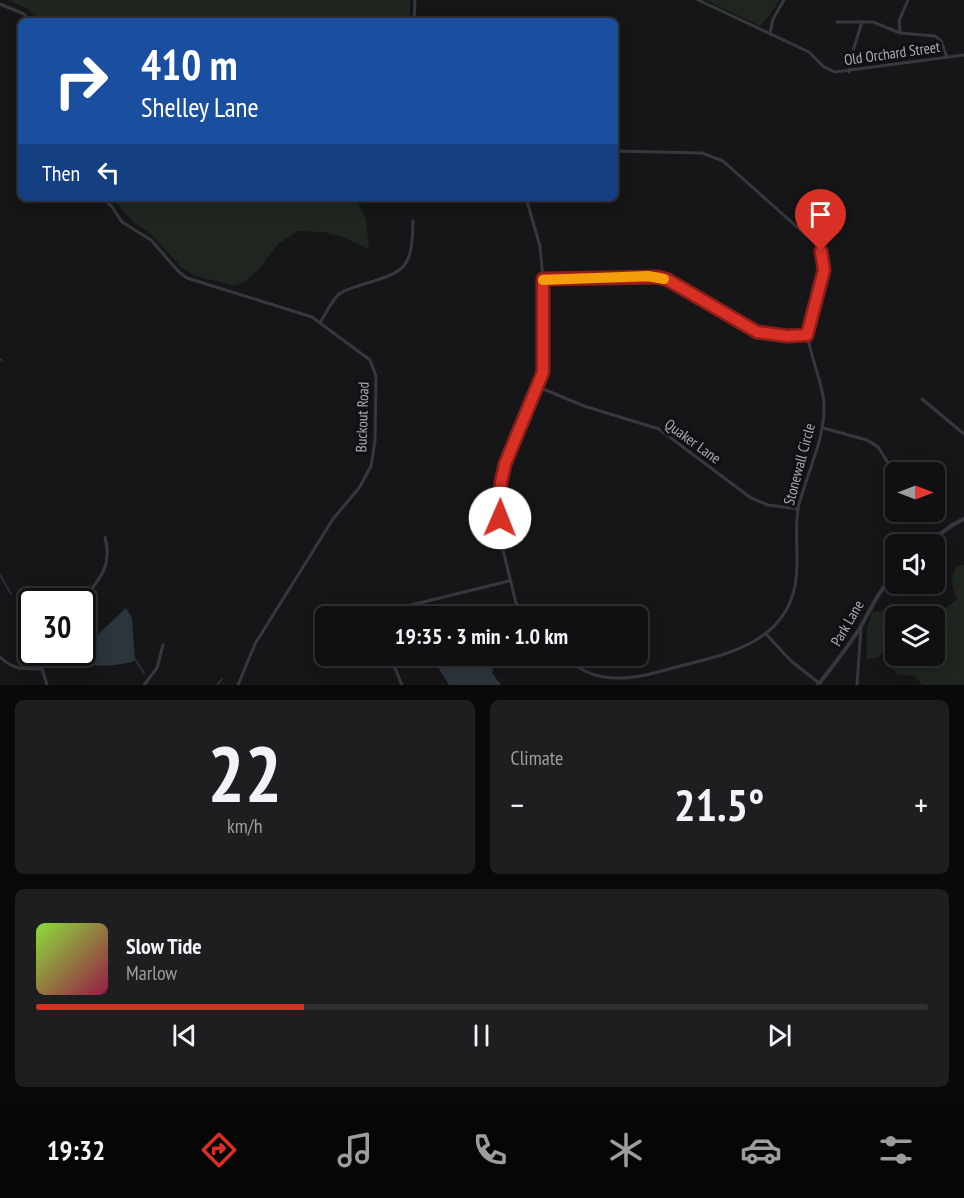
<!DOCTYPE html>
<html lang="en">
<head>
<meta charset="utf-8">
<style>
  body { margin:0; font-family:"PT Sans Narrow",sans-serif; background:#1e1e20; color:#f1f3f6; height:100vh; display:flex; flex-direction:column; font-size:22px; white-space:nowrap }
  * { box-sizing:border-box; margin:0 }
  p { font-size:20px; color:#9c9d9f }
  .icon { flex:none; width:33px; height:33px; fill:none; stroke:currentColor; stroke-width:2; stroke-linecap:round; stroke-linejoin:round }
  .map { position:relative; height:685px; overflow:hidden }
  .sheet { display:flex; flex-direction:column; gap:15px; padding:15px; background:#09090a; flex:1 }
  .sheet>* { flex:none }
  .guide { position:absolute; left:18px; top:18px; width:600px; height:183px; border-radius:9px; box-shadow:0 3px 15px #0003,0 0 0 2px #303032; background:#1a4fa0; color:#fff; overflow:hidden }
  .needle { width:39px; rotate:90deg }
  .buttons { position:absolute; left:885px; top:462px; display:grid; gap:12px }
  .buttons a { display:grid; place-items:center; width:60px; height:60px; border-radius:9px; background:#101012; box-shadow:0 3px 15px #0003,0 0 0 2px #303032; font-size:30px }
  .speed { position:absolute; left:18px; top:588px; display:flex; gap:12px; font-size:30px; font-weight:700; text-align:center }
  .speed>* { display:grid; place-content:center; width:78px; height:78px; border-radius:50%; background:#101012; box-shadow:0 3px 15px #0003,0 0 0 2px #303032; line-height:1 }
  .speed .limit { border:3px solid #111; border-radius:9px; background:#fff; color:#111 }
  .pin { position:absolute; display:grid; place-items:center; width:51px; height:51px; color:#fff; margin:-62px -26px; border-radius:50% 50% 50% 0; rotate:-45deg; box-shadow:0 0 6px #0007 }
  .pin .icon { rotate:45deg }
  .me { position:absolute; width:66px; margin:-33px; rotate:1deg; stroke-linejoin:round; filter:drop-shadow(0 0 4px #0008) }
  .turn { display:flex; align-items:center; gap:21px; height:126px; padding:0 24px; font-size:27px }
  .turn .icon { width:78px; height:78px; stroke-width:2.5 }
  .turn b { display:block; font-size:42px; line-height:51px }
  .then { display:flex; align-items:center; height:57px; padding:0 24px; background:#0003; gap:12px; font-size:22px }
  .big { font-size:45px; font-weight:800; line-height:1.1 }
  .sheet .card { flex:1; display:flex; flex-direction:column; justify-content:center; gap:9px; min-width:0; padding:0 21px; border-radius:9px; background:#1e1e20 }
  .sheet .dial { align-items:center; gap:0 }
  .dial b { font-size:78px; line-height:1 }
  .song { display:flex; align-items:center; gap:18px }
  .cover { width:72px; height:72px; border-radius:9px; background:linear-gradient(135deg,hsl(90 70% 55%),hsl(340 70% 35%)) }
  .played { height:6px; border-radius:3px; background:linear-gradient(90deg,#d93025 30%,#303032 30%) }
  .keys { display:flex; justify-content:space-around; direction:ltr }
  .heat { display:flex; justify-content:space-between; align-items:center; font-size:33px; direction:ltr }
  .sheet .tiles { flex:1; display:grid; gap:15px; grid-template-columns:1fr 1fr }
  .card:last-child { grid-column:span 2 }
  .trip { position:absolute; left:315px; top:606px; width:333px; height:60px; border-radius:9px; background:#101012; box-shadow:0 3px 15px #0003,0 0 0 2px #303032; font-weight:800; line-height:60px; text-align:center }
  .tabs { display:flex; height:96px; justify-content:space-around; align-items:center; background:#060607; color:#9c9d9f }
  .tabs .icon { width:42px; height:42px }
  .tabs .active { color:#d93025 }
  .tabs b { font-size:27px; color:#f1f3f6 }
  .map>svg:first-child { display:block }
</style>
</head>
<body>
<div class="map">
<svg width="964" height="685" viewBox="0 0 964 685">
  <rect width="100%" height="100%" fill="#161618"/>
  <g fill="#1e261f">
    <polygon points="8,0 410,0 410,21 39,21 28,9"/>
    <polygon points="706,0 780,0 769,16 760,26"/>
    <polygon points="112,198 356,198 366,220 369,249 342,237 323,232 298,231 278,244 260,268 246,281 235,286 196,276 182,268 151,234 133,222"/>
    <path d="M957,565H964V685H922L915,676L897,674L891,660L892,654L887,650L877,658L867,659V630L872,612H886L895,618L896,656H934V616H912L911,615C935,615 939,614 957,599C951,585 950,579 957,565Z"/>
  </g>
  <g fill="#2c353c">
    <path d="M126,608L132,618L135,661C114,667 86,669 68,655L69,653L82,652L83,638L93,639Z"/>
    <polygon points="431,656 497,656 492,673 501,685 449,685"/>
  </g>
  <g fill="none" stroke-linecap="round" stroke-linejoin="round">
    <g stroke="#2c353c" stroke-width="1.5">
      <polyline points="0,359 2,361"/>
      <polyline points="0,575 11,594"/>
      <polyline points="27,598 40,602"/>
      <polyline points="135,659 144,673"/>
      <polyline points="217,685 222,679"/>
    </g>
    <g stroke="#37383d" stroke-width="3">
      <polyline points="698,0 809,52 824,67 835,72 964,55"/>
      <polyline points="0,4 24,14 30,21"/>
      <polyline points="414,21 415,0"/>
      <polyline points="837,22 873,22 900,33 935,36 941,41 947,57"/>
      <polyline points="900,32 899,21 908,0"/>
      <polyline points="770,34 773,19 784,0"/>
      <polyline points="849,72 851,57 862,22"/>
      <polyline points="103,198 112,207 122,222 151,240 178,271 187,278 312,317 370,360 376,376 375,441 371,466 359,488 333,519 255,644 238,685"/>
      <polyline points="526,198 540,246 543,279 544,363 543,372 505,464 501,482 500,538 516,603 528,616"/>
      <polyline points="543,279 658,277 668,281 757,332 787,336 807,335"/>
      <path d="M320,322C326,314 332,300 339,294C344,290 355,287 361,285C406,271 412,270 413,221"/>
      <polyline points="536,386 584,406 659,429 751,498 768,505 798,509"/>
      <polyline points="922,399 964,434"/>
      <polyline points="823,428 867,440 878,447 892,469"/>
      <path d="M81,602C99,580 113,567 105,537"/>
      <polyline points="394,616 407,606 509,581"/>
      <polyline points="766,634 791,661 819,683"/>
      <polyline points="40,652 42,669 47,685"/>
      <polyline points="390,656 402,685"/>
      <path d="M565,656C591,684 627,681 662,671C713,656 782,650 795,586C800,561 794,535 798,509C799,502 802,495 804,488C813,460 825,433 824,404C823,387 815,368 811,351C810,346 807,339 807,334C810,301 837,276 815,243L723,161L702,153L615,151"/>
      <path d="M0,657C15,671 23,668 42,669"/>
      <polyline points="144,685 157,668 163,645"/>
      <polyline points="857,685 861,627"/>
    </g>
    <g stroke="#37383d" stroke-width="4">
      <polyline points="926,544 954,524 964,519"/>
      <path d="M818,685C833,666 847,648 860,628C871,608 880,589 896,572"/>
    </g>
  </g>
  <g fill="none" stroke-linecap="round" stroke-linejoin="round">
    <defs>
      <polyline id="route" points="500,518 501,482 505,464 543,372 543,279 658,277 668,280 757,332 787,336 807,335 824,270 821,251"/>
    </defs>
    <use href="#route" stroke="#8d1f18" stroke-width="15"/>
    <use href="#route" stroke="#d93025" stroke-width="10"/>
    <polyline stroke="#f59e0b" stroke-width="10" points="543,280 648,276 664,279"/>
  </g>
  <g text-anchor="middle" dominant-baseline="central" stroke-width="6" stroke-linejoin="round" paint-order="stroke">
    <g font-size="15" fill="#a8adb8" stroke="#111113">
      <text transform="translate(892 53) rotate(-8)">Old Orchard Street</text>
      <text transform="translate(362 417) rotate(-88)">Buckout Road</text>
      <text transform="translate(693 441) rotate(36)">Quaker Lane</text>
      <text transform="translate(799 464) rotate(-75)">Stonewall Circle</text>
      <text transform="translate(847 623) rotate(-60)">Park Lane</text>
    </g>
  </g>
</svg>
<div class="buttons">
<a><svg class="needle" viewBox="-14 -14 28 28"><path d="M0-13l5 13h-10z" fill="#e53935"/><path d="M0 13l5-13h-10z" fill="#9c9d9f"/></svg></a>
<a><svg class="icon" aria-label="sound" viewBox="0 0 24 24"><path d="M4 9h4l5-4v14l-5-4H4zM17 9q2 3 0 6"/></svg></a>
<a><svg class="icon" aria-label="layers" viewBox="0 0 24 24"><path d="M12 4l9 5-9 5-9-5zM3 14l9 5 9-5"/></svg></a>
</div>
<div class="speed"><div class="limit">30</div></div>
<div class="pin" style="left:821px;top:251px;background:#d93025"><svg class="icon" aria-label="arrive" viewBox="0 0 24 24"><path d="M6 21V4h12l-3 4 3 4H6"/></svg></div>
<svg class="me" style="left:500px;top:518px" viewBox="-20 -20 40 40"><circle r="19" fill="#fff"/><path d="M0-13L10 11 0 6-10 11z" fill="#d93025"/></svg>
<div class="trip">19:35 · 3 min · 1.0 km</div>
<div class="guide">
<div class="turn"><svg class="icon" aria-label="right" viewBox="0 0 24 24"><path d="M7 20v-9h11M14 6l5 5-5 5"/></svg><div><b>410 m</b>Shelley Lane</div></div>
<div class="then">Then<svg class="icon" aria-label="left" viewBox="0 0 24 24"><path d="M17 20v-9H6M10 6l-5 5 5 5"/></svg></div>
</div>
</div>
<section class="sheet">
<div class="tiles">
<div class="card dial"><b>22</b><p>km/h</p></div>
<div class="card"><p>Climate</p>
<div class="heat"><a>−</a><b class="big">21.5°</b><a>+</a></div>
</div>
<div class="card">
<div class="song"><i class="cover"></i><div><b>Slow Tide</b><p>Marlow</p></div></div>
<div class="played"></div>
<div class="keys"><svg class="icon" aria-label="previous" viewBox="0 0 24 24"><path d="M18 5L8 12l10 7zM5 5v14"/></svg><svg class="icon" aria-label="pause" viewBox="0 0 24 24"><path d="M8 5v14M16 5v14"/></svg><svg class="icon" aria-label="next" viewBox="0 0 24 24"><path d="M6 5l10 7-10 7zM19 5v14"/></svg></div>
</div>
</div>
</section>
<nav class="tabs">
<b>19:32</b>
<svg class="icon active" aria-label="directions" viewBox="0 0 24 24"><path d="M12 3l9 9-9 9-9-9zM9 14v-3h6M13 9l2 2-2 2"/></svg>
<svg class="icon" aria-label="music" viewBox="0 0 24 24"><path d="M9 18V5l10-2v13"/><circle cx="6" cy="18" r="3"/><circle cx="16" cy="16" r="3"/></svg>
<svg class="icon" aria-label="phone" viewBox="0 0 24 24"><path d="M5 4h4l2 5-3 2q2 4 5 5l2-3 5 2v4C11 20 4 13 5 4z"/></svg>
<svg class="icon" aria-label="climate" viewBox="0 0 24 24"><path d="M12 3v18M4 7l16 10M4 17L20 7"/></svg>
<svg class="icon" aria-label="car" viewBox="0 0 24 24"><path d="M5 17H2v-5l4-1 3-4h7l3 4 3 1v5h-3M9 17h6M6 11h13"/><circle cx="7" cy="17" r="2"/><circle cx="17" cy="17" r="2"/></svg>
<svg class="icon" aria-label="filters" viewBox="0 0 24 24"><path d="M4 7h16M4 17h16"/><circle cx="9" cy="7" r="2"/><circle cx="15" cy="17" r="2"/></svg>
</nav>
</body>
</html>
